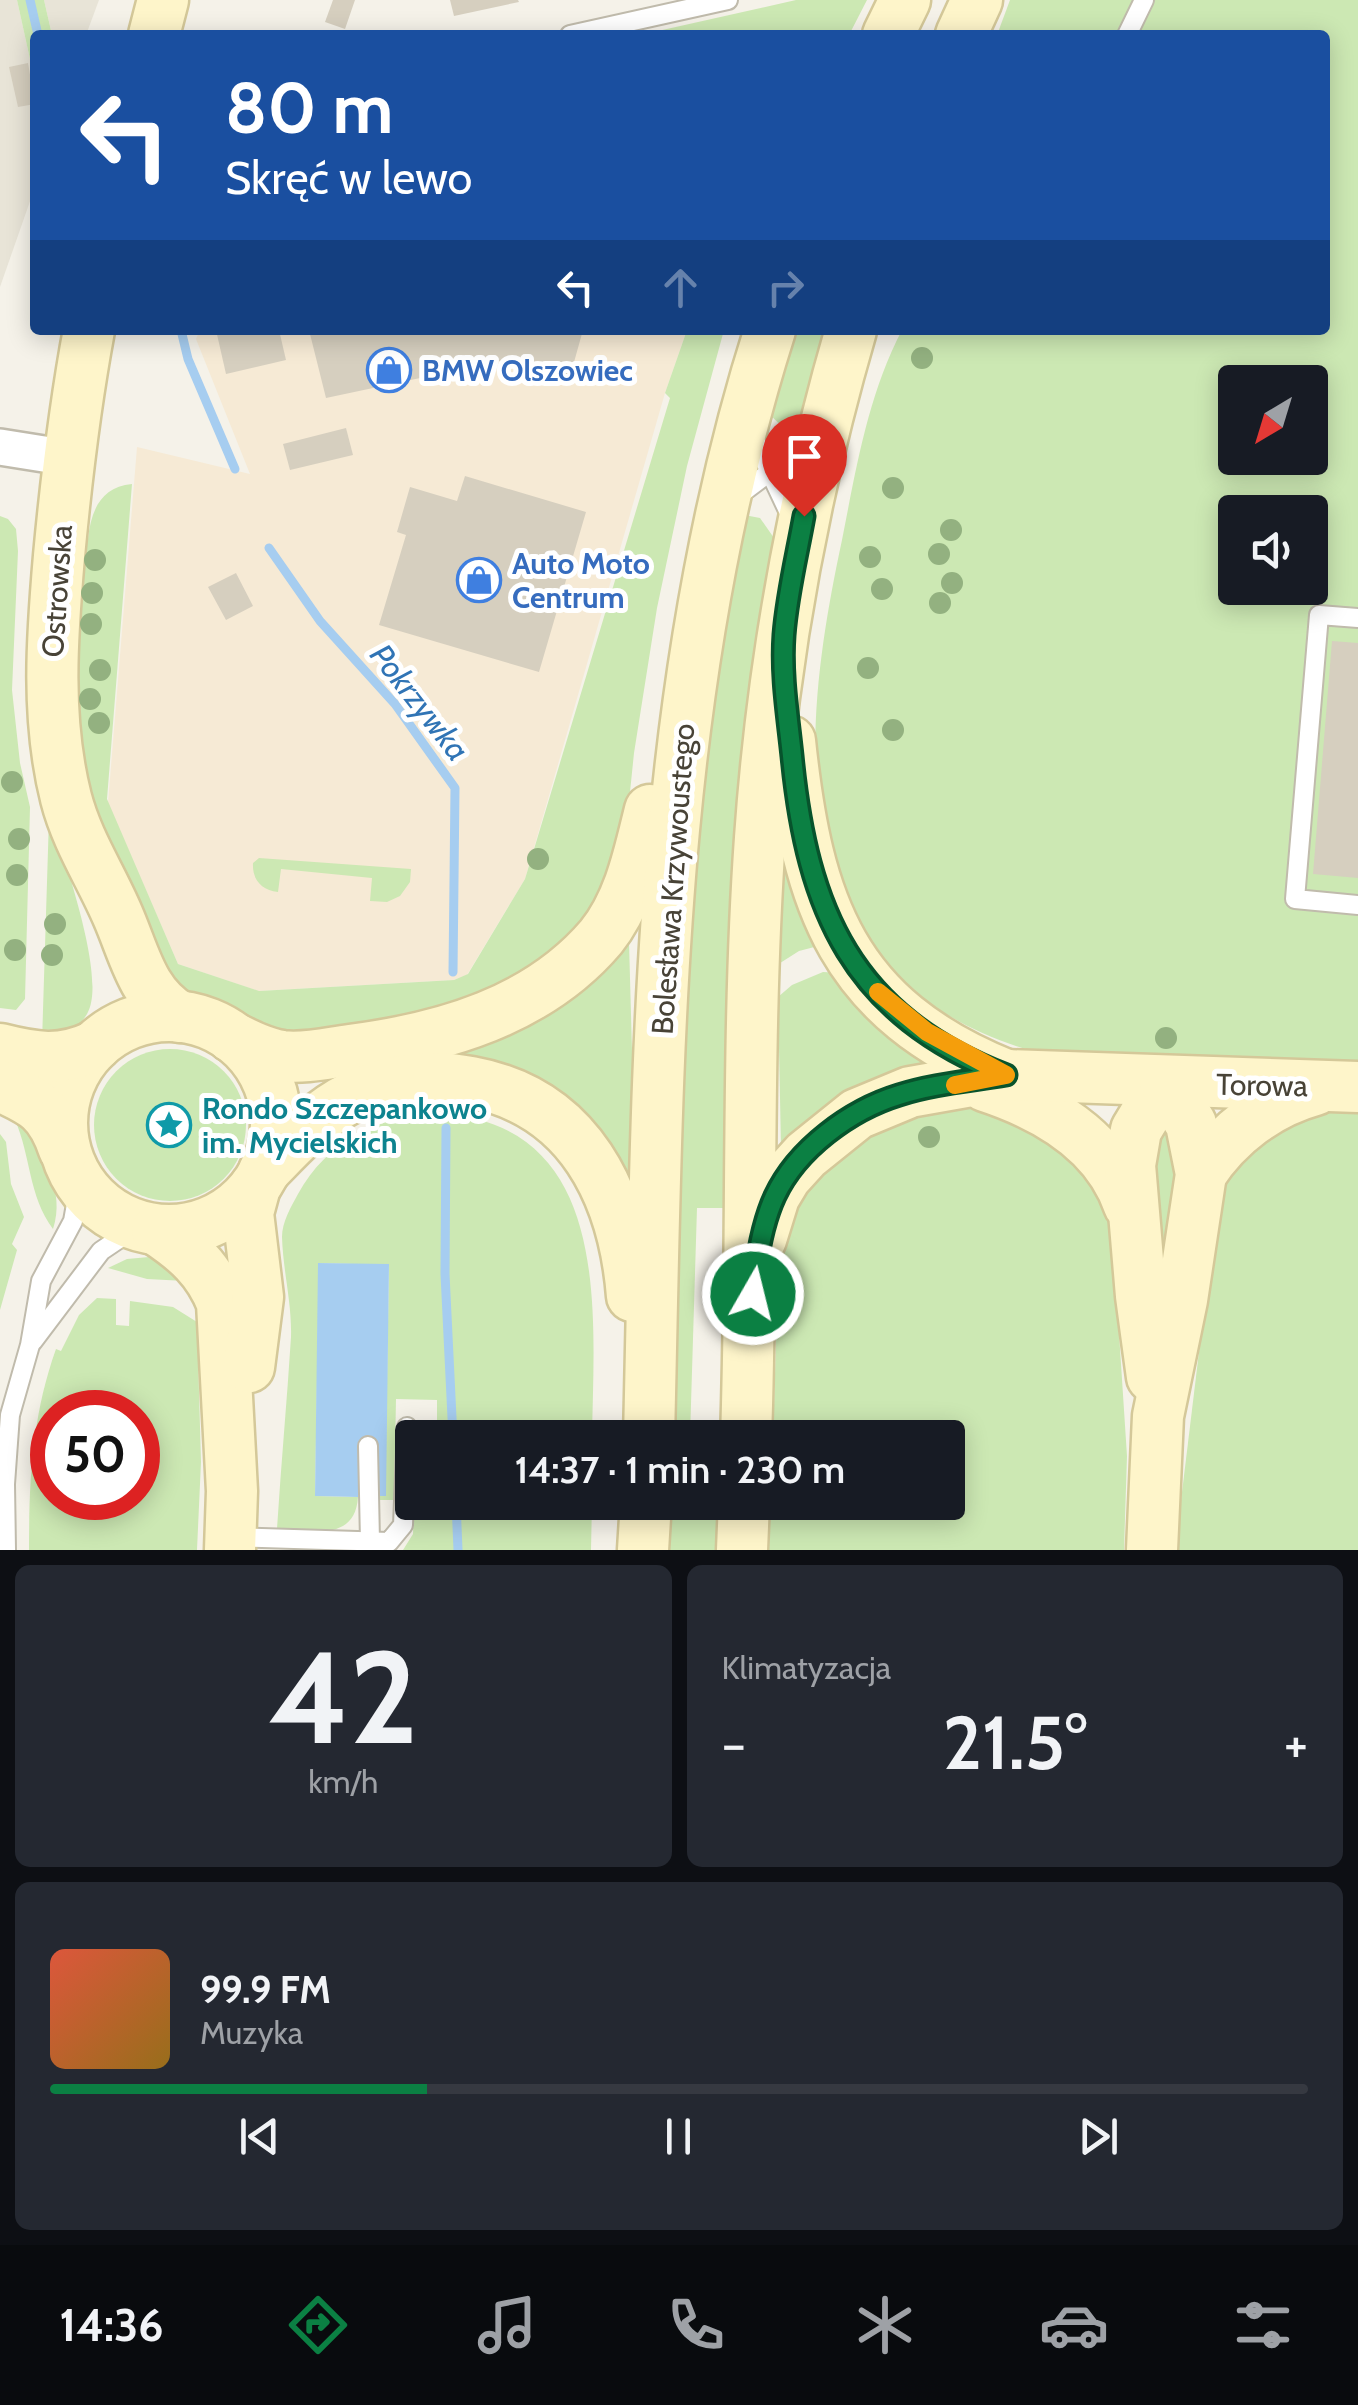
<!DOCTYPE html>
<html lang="pl">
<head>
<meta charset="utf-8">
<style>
  body { margin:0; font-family:Cabin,sans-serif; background:#242831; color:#f1f3f6; height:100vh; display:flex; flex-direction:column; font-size:38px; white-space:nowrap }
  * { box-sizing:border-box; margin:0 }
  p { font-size:32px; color:#9ea1a6 }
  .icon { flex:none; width:55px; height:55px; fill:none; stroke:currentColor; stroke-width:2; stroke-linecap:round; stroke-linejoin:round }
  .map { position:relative; height:1550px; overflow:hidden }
  .panel { display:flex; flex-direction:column; gap:15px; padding:15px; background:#0d0f14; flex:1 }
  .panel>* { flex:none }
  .banner { position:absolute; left:30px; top:30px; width:1300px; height:305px; border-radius:10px; box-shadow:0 5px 25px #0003; background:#1a4fa0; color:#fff; overflow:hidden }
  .needle { width:65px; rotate:218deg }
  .tools { position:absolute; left:1218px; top:365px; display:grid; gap:20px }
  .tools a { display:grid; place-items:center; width:110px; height:110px; border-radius:10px; background:#171b24; box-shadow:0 5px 25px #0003; font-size:50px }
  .speed { position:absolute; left:30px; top:1390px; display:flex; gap:20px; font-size:50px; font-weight:700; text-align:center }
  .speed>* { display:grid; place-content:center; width:130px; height:130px; border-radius:50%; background:#171b24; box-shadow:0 5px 25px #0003; line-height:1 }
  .speed .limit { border:15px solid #d22; background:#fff; color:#111 }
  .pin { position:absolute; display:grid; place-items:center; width:85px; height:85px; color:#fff; margin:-102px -42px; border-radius:50% 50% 50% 0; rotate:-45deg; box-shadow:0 0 10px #0007 }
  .pin .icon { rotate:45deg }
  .me { position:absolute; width:110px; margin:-55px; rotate:8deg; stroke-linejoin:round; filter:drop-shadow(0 0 8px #0008) }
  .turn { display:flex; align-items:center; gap:35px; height:210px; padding:0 30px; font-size:45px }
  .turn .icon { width:130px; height:130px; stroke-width:2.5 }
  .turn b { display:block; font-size:70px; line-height:85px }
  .lanes { display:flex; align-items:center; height:95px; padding:0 30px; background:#0003; justify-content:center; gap:50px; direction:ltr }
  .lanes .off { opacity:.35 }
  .big { font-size:75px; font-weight:600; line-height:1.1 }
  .panel .card { flex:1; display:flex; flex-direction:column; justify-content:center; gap:15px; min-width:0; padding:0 35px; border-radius:15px; background:#242831 }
  .panel .dial { align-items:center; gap:0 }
  .dial b { font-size:130px; line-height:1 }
  .song { display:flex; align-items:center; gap:30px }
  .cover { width:120px; height:120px; border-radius:15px; background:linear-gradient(135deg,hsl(10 70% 55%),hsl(40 70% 35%)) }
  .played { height:10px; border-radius:5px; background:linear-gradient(90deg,#0b8043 30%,#363941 30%) }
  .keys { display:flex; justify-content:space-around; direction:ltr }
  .heat { display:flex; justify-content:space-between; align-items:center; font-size:55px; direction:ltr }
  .panel .tiles { flex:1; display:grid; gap:15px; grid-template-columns:1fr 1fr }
  .card:last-child { grid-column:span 2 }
  .trip { position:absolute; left:395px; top:1420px; width:570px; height:100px; border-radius:10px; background:#171b24; box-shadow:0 5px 25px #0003; font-weight:600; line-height:100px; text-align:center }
  .tab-bar { display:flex; height:160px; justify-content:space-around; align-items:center; background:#090b0e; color:#9ea1a6 }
  .tab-bar .icon { width:70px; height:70px }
  .tab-bar .selected { color:#0b8043 }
  .tab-bar b { font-size:45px; color:#f1f3f6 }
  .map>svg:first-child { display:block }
</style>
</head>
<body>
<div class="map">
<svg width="1358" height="1550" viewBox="0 0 1358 1550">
  <rect width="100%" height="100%" fill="#f5f2e9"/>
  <g fill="#e8e4d7">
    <polygon points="0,0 17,0 35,82 35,187 0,287"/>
    <polygon points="44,0 99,0 86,35 52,35"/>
  </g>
  <polygon fill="#f6ead5" points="200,330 687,330 665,393 525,879 467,975 454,980 258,991 178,964 108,803 137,447 250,474 196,339"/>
  <g fill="#cce8b3" fill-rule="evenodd">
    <polygon points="17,0 44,0 52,35 35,35 35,82"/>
    <polygon points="796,0 867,0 849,35 791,35 792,31 774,35 640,35"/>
    <polygon points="1010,0 1137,0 1119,35 997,35"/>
    <path d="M1150,0H1358V1071L1061,1059C966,1036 886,992 843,900C835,882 834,859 830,841C825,819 818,796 816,774C812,697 826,615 842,540C856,469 868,395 902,330H1325V35H1132ZM1235,382H1310V458H1235ZM1235,512H1310V588H1235Z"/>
    <path d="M687,330H724L687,466L657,608L634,753L623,860L592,922L484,1000L292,1042L255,1028L225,1008L172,989C133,901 77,806 75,707C74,651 80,594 82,538L88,539C91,510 101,487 132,484L107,799L178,964L259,991L454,980L468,974L525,879L670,398L665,393Z"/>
    <polygon points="790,330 830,330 802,437 786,430 769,414"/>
    <polygon points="739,514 760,518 774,538 781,540 729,1208 697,1208 690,1437 668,1438 688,853"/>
    <polygon points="0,516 8,519 16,529 18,551 12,690 20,763 30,807 25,999 16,1010 0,1008"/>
    <path d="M52,817C63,859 108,979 87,1014C77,1031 60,1035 42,1042L49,818Z"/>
    <polygon points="779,841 822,945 799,951 777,965"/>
    <path d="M259,858L411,869L410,882L400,896L387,902L370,901L372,878L281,869L278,892C261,890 252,879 253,863Z"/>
    <polygon points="621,942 629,942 636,1196 428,1060"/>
    <polygon points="823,972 841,973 956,1062 781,1148 778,997 792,985"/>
    <circle cx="170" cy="1125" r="76"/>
    <polygon points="929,1100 1022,1113 1110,1195 1127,1456 1124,1550 769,1550 770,1503 948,1502 948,1438 773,1437 780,1217 797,1178"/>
    <path d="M1320,1112L1358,1113V1550H1175L1215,1220C1232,1152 1260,1139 1320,1112Z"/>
    <path d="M437,1113C613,1123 594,1310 592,1437H437V1400L396,1399L394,1500H376V1496H385L389,1265L319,1263L315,1496L358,1497C355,1543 310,1530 277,1529C281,1465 287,1401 291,1337C292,1303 283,1271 282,1237C282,1222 291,1207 298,1194C327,1141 379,1116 437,1113Z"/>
    <path d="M15,1120L25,1122C42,1155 66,1191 53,1229C28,1195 31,1156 15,1120Z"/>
    <polygon points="1151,1122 1180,1129 1169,1265 1151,1265"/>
    <polygon points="0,1134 6,1142 11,1184 24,1217 12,1244 17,1250 0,1310"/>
    <polygon points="149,1257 160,1260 185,1281 147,1279 108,1268 127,1259"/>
    <path d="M97,1298L116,1299V1325L129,1326L130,1301L173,1307L197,1322L201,1462L197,1550H29C29,1480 32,1416 56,1349L61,1351L79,1315ZM52,1412H138V1498H52Z"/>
    <polygon points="414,1503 592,1503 591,1550 403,1550 413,1534"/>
    <polygon points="667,1503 721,1503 718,1550 666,1550"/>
  </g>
  <polygon fill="#a6cdf0" points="318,1263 389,1264 386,1496 376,1496 377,1446 359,1446 358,1497 315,1496"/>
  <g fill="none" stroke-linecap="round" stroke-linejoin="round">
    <g stroke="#a6cdf0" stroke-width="9">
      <polyline points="30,0 38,35"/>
      <polyline points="181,330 188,359 235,469"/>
      <polyline points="269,548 320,621 395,704 455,788 453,972"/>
      <polyline points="446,1128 445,1274 453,1438"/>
      <polyline points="456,1502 458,1550"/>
    </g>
  </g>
  <g fill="#d6cfbf">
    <polygon points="333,0 355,0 345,29 325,22"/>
    <polygon points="450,0 518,0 519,2 454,16"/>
    <polygon points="28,63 35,104 18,107 9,67"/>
    <polygon points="216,330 279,330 286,360 226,374"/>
    <polygon points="309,330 583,330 569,380 505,360 326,398"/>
    <polygon points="346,428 353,455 290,470 283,444"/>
    <polygon points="465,476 586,512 539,672 379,625 406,535 397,532 410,487 457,501"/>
    <polygon points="236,573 253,606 226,620 208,587"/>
    <polygon points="1332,641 1358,643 1358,878 1313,874"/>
  </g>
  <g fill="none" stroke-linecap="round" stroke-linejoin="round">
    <defs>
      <g id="lane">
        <polyline points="570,35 728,0"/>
        <polyline points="1127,35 1144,0"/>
        <polyline points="752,434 792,519"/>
        <polyline points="735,498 810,442"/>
        <polyline points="1358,618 1319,615 1295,899 1358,905"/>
        <polyline points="33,1341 101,1251 138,1226"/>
        <polyline points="368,1446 370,1541"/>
        <polyline points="231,1537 389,1542 403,1525 407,1427"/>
        <polyline points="6,1550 5,1484 10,1415 30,1345 41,1281 73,1221 80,1182"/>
      </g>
      <polyline id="street" points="0,447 69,458"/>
      <g id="secondary">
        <polyline points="154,35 163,0"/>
        <polyline points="888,35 905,0"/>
        <polyline points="961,35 977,0"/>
        <path d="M89,330C75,405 66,481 59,556C52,637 46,719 66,798C77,841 101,876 118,916C135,955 142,995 180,1017"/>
        <path d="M790,741C807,904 842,1009 1006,1075"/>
        <circle cx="169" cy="1123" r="107"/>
        <path d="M232,1037C248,1045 264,1053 282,1056C304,1059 328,1053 350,1050C443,1038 538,1011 601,937C630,901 639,854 650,810"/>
        <path d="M0,1049C35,1058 61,1062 95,1046"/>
        <path d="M0,1086C36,1102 51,1110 64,1149"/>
        <path d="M985,1086C1046,1106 1107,1141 1129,1205"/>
        <path d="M264,1171C291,1144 317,1114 352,1097C389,1079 430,1074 471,1082C580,1102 624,1195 632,1296"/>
        <path d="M1201,1174C1228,1133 1268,1103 1315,1090"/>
        <path d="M157,1230C187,1250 209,1269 222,1303L232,1491L230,1550"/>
        <polyline points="761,1239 774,1197 786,1177 806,1155 857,1114 910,1092 1006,1075 1358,1087"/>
        <polyline points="249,1367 258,1297 248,1213 255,1187"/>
        <polyline points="1152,1377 1141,1296 1130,1165 1136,1130 1165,1082"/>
        <path d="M649,1438C658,1064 655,690 770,330"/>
        <path d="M746,1438C753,1238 746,1037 760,838C772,667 803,495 851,330"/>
        <polyline points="643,1550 646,1502"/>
        <polyline points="742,1550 744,1502"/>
        <polyline points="1152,1550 1158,1416 1182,1300 1201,1174 1191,1124 1165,1082"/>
      </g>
    </defs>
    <use href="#lane" stroke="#c0bbac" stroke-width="22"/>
    <use href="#street" stroke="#c0bbac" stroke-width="40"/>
    <use href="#secondary" stroke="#d4c899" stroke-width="55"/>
    <use href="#lane" stroke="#fff" stroke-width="18"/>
    <use href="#street" stroke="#fff" stroke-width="35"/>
    <use href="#secondary" stroke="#fef5ca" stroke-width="50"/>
  </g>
  <g fill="#93b180">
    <circle cx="922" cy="358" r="11"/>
    <circle cx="893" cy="488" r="11"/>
    <circle cx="951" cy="530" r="11"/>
    <circle cx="939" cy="554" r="11"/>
    <circle cx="870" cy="557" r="11"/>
    <circle cx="95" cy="560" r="11"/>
    <circle cx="952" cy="583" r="11"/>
    <circle cx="882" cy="589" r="11"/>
    <circle cx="92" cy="593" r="11"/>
    <circle cx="940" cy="603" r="11"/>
    <circle cx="91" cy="624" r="11"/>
    <circle cx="868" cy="668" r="11"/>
    <circle cx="100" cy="670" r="11"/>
    <circle cx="90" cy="699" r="11"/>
    <circle cx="99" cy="723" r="11"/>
    <circle cx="893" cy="730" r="11"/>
    <circle cx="12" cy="782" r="11"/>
    <circle cx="19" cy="839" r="11"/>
    <circle cx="538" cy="859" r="11"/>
    <circle cx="17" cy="875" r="11"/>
    <circle cx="55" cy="924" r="11"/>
    <circle cx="15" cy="950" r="11"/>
    <circle cx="52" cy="955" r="11"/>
    <circle cx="1166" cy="1038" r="11"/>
    <circle cx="929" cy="1137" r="11"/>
  </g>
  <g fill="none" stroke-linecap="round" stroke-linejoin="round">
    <defs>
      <path id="route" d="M753,1294C756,1262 761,1226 775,1196C797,1149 850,1110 899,1095C933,1084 971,1081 1006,1075C852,1015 807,911 792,756C788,717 781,675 784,635C787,595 797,555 804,516"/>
    </defs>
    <use href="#route" stroke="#07532c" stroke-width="25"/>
    <use href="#route" stroke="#0b8043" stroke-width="18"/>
    <polyline stroke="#f59e0b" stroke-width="18" points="878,992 927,1032 1006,1075 955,1085"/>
  </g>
  <defs>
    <symbol id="shop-ring" viewBox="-11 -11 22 22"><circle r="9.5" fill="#fff" stroke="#3f7fe0" stroke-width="1.5"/><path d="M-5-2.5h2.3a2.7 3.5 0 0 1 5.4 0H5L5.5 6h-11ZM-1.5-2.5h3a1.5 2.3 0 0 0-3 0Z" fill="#3f7fe0"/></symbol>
    <symbol id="sight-ring" viewBox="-11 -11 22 22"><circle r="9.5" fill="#fff" stroke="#0f9aa8" stroke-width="1.5"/><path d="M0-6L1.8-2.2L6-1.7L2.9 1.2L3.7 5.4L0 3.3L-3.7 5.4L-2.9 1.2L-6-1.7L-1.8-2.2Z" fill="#0f9aa8"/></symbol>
  </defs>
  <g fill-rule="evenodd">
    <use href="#shop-ring" x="364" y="345" width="50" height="50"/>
    <use href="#shop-ring" x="454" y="555" width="50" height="50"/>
    <use href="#sight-ring" x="144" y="1100" width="50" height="50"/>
  </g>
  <g text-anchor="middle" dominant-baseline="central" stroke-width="10" stroke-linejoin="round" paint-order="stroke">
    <g font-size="30" font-weight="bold" fill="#366cbe" stroke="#fff" text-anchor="start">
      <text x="422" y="370">BMW Olszowiec</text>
      <text x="512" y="563">Auto Moto<tspan x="512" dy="34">Centrum</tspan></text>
    </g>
    <g font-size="30" fill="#484337" stroke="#fff">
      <text transform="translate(57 591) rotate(-86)">Ostrowska</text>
      <text transform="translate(673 879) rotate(-86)">Bolesława Krzywoustego</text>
      <text transform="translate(1262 1085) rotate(1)">Torowa</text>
    </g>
    <g font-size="30" font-weight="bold" fill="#0d838f" stroke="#fff" text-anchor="start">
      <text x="202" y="1108">Rondo Szczepankowo<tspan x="202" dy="34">im. Mycielskich</tspan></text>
    </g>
    <g font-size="32" font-style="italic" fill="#3074b5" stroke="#fff">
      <text transform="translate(420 702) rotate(52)">Pokrzywka</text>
    </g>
  </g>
</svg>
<div class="tools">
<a><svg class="needle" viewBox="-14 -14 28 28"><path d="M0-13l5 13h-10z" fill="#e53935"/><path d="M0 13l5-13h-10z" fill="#9ea1a6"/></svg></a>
<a><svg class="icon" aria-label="sound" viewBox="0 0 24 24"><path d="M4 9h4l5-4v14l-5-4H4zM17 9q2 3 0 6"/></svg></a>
</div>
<div class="speed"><div class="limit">50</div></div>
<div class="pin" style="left:804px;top:516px;background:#d93025"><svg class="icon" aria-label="arrive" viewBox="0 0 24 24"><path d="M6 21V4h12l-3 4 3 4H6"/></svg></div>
<svg class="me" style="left:753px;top:1294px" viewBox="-20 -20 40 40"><circle r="17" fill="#0b8043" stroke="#fff" stroke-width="3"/><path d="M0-11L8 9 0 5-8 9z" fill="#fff"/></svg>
<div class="trip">14:37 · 1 min · 230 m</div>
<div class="banner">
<div class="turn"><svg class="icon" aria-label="left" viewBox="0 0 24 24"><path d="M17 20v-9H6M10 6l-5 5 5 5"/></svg><div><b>80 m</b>Skręć w lewo</div></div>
<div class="lanes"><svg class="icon" aria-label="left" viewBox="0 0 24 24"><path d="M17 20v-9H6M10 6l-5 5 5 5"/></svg><svg class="icon off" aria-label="ahead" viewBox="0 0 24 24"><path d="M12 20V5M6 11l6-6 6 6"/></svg><svg class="icon off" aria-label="right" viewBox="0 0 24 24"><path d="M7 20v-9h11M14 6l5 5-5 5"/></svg></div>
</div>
</div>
<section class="panel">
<div class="tiles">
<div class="card dial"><b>42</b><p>km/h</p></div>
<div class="card"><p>Klimatyzacja</p>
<div class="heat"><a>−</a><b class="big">21.5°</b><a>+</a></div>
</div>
<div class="card">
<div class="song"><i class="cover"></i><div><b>99.9 FM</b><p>Muzyka</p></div></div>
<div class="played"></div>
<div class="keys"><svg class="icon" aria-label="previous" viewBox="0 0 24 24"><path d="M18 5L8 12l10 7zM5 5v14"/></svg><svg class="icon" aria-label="pause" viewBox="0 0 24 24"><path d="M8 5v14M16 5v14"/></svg><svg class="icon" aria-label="next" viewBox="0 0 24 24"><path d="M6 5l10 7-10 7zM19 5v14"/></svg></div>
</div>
</div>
</section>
<nav class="tab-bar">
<b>14:36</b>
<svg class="icon selected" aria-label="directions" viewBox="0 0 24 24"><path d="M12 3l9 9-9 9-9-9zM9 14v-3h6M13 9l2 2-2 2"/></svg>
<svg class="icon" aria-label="music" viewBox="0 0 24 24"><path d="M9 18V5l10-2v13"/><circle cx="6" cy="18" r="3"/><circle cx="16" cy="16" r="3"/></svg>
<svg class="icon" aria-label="phone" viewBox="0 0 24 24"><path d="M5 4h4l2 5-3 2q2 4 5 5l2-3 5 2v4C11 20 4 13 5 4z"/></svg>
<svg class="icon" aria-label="climate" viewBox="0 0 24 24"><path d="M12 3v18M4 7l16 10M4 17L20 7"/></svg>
<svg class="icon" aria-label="car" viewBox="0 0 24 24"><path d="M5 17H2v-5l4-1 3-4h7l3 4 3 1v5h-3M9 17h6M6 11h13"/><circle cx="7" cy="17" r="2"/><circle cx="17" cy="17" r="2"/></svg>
<svg class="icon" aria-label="filters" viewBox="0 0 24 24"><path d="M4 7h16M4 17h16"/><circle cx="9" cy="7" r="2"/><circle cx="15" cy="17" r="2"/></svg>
</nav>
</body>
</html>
